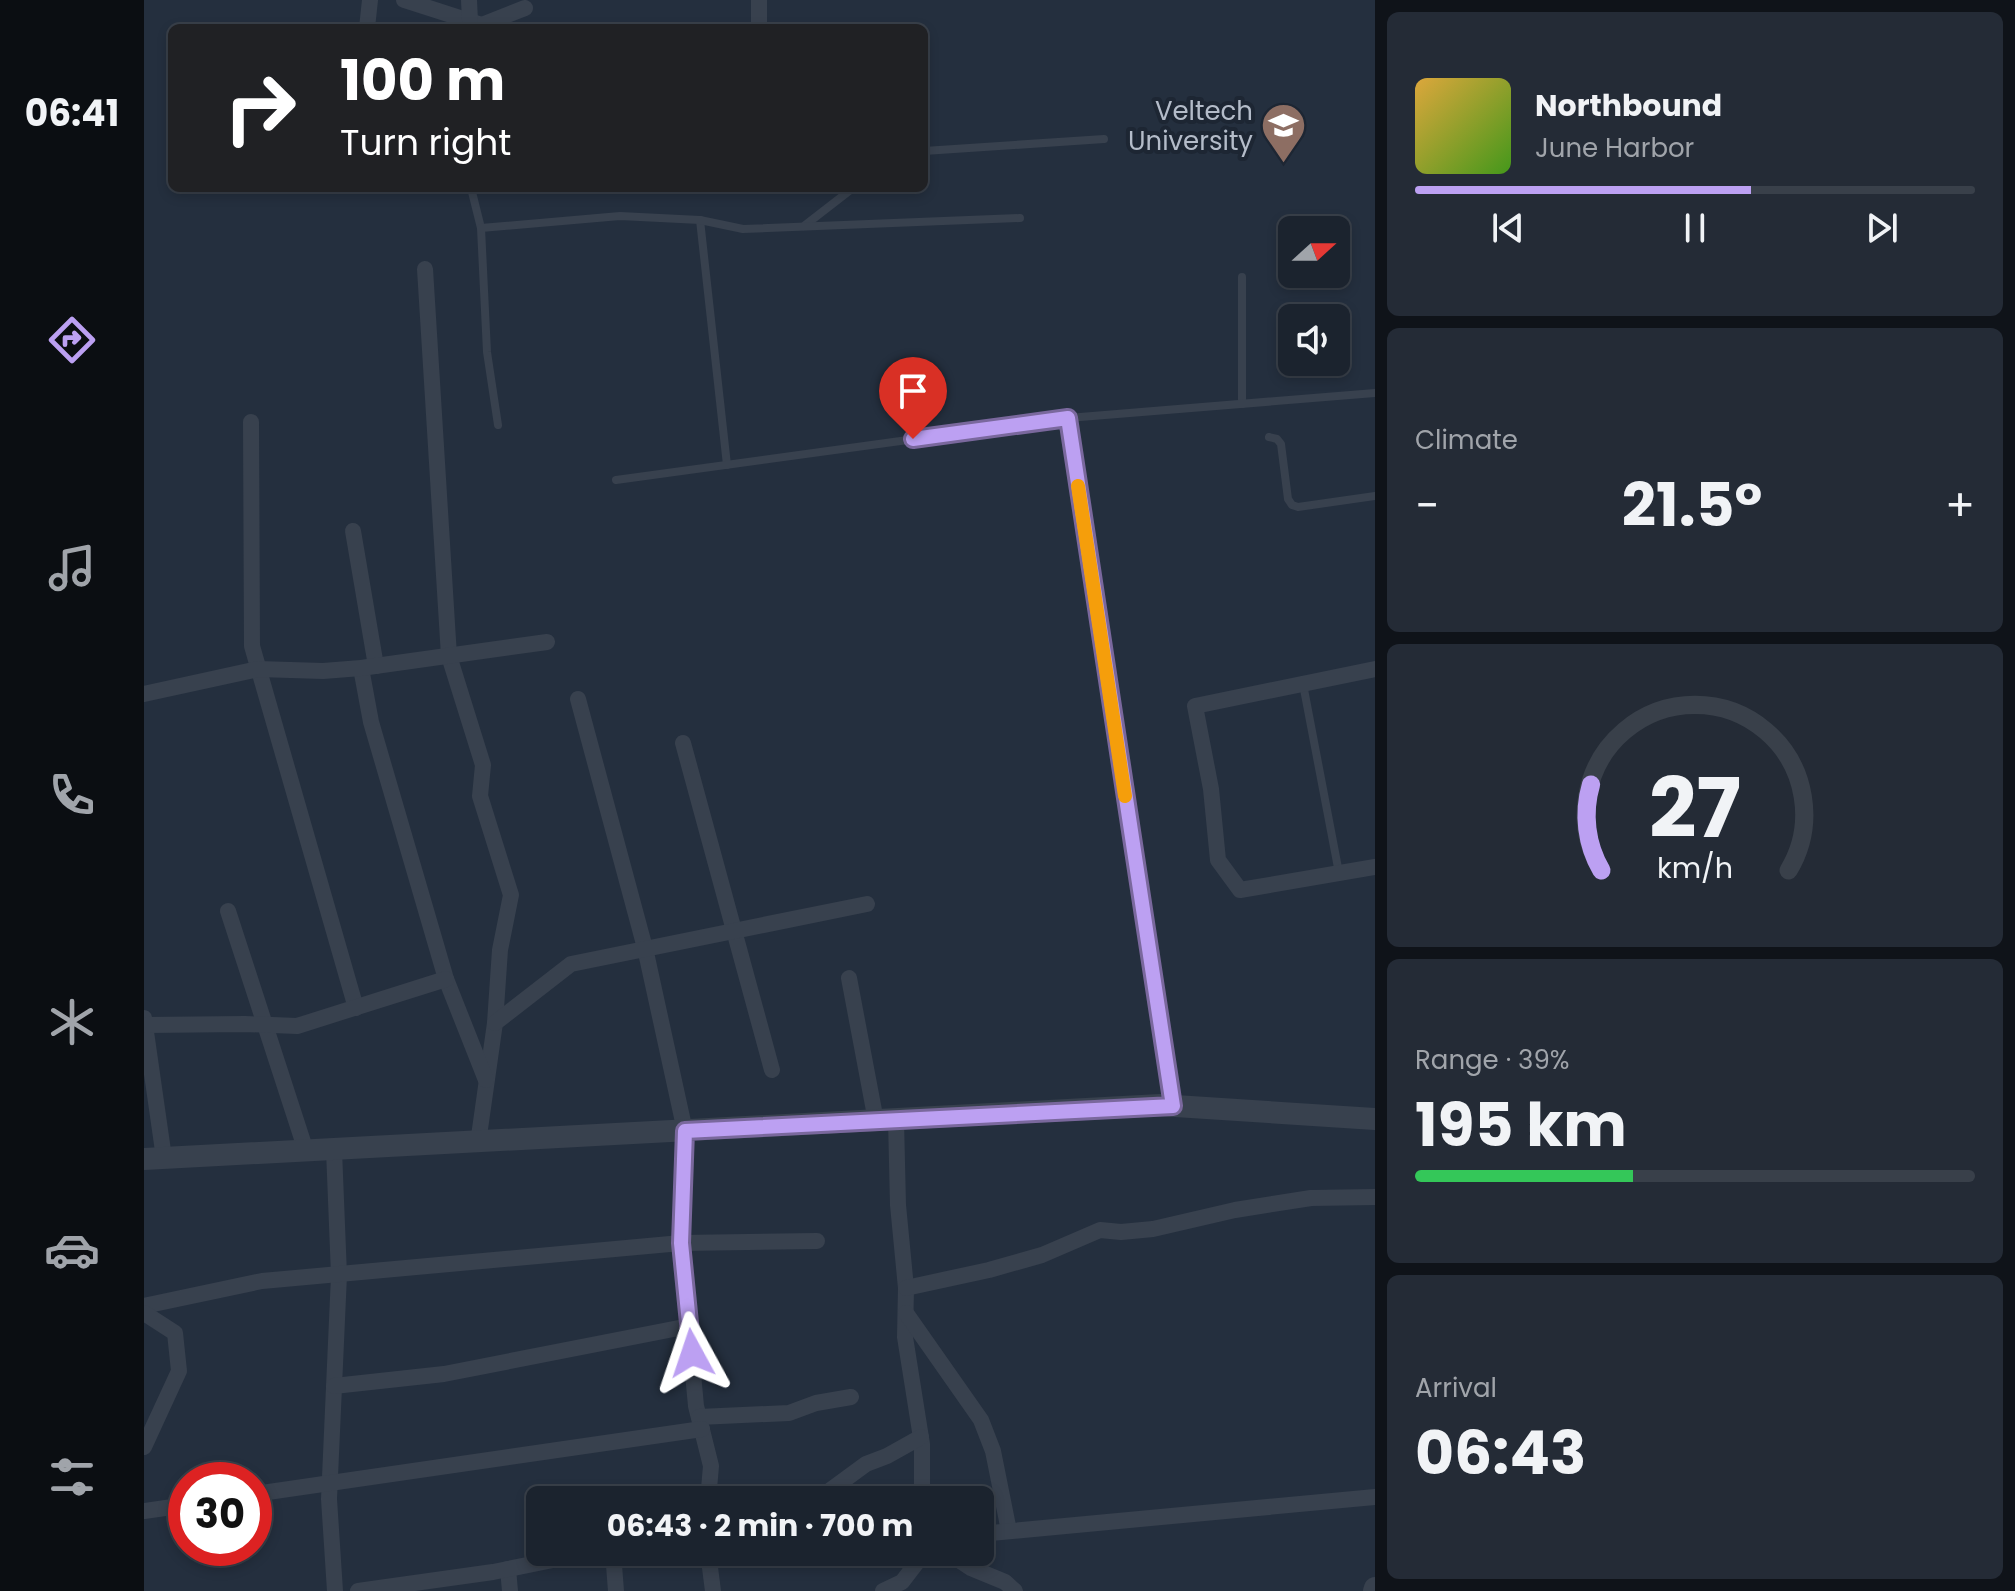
<!DOCTYPE html>
<html lang="en">
<head>
<meta charset="utf-8">
<style>
  body { margin:0; font-family:Poppins,sans-serif; background:#242b36; color:#f1f3f6; height:100vh; display:flex; flex-direction:column; font-size:30px; white-space:nowrap }
  * { box-sizing:border-box; margin:0 }
  p { font-size:26px; color:#a0a4aa }
  .icon { flex:none; width:44px; height:44px; fill:none; stroke:currentColor; stroke-width:2; stroke-linecap:round; stroke-linejoin:round }
  .map { position:relative; flex:1; overflow:hidden }
  .side { display:flex; flex-direction:column; gap:12px; padding:12px; background:#0f1319; width:640px }
  .side>* { flex:none }
  .top-card { position:absolute; left:24px; top:24px; width:760px; height:168px; border-radius:12px; box-shadow:0 4px 12px #0003,0 0 0 2px #39404a; background:#202124; color:#fff; overflow:hidden }
  .needle { width:52px; rotate:69deg }
  .buttons { position:absolute; left:1134px; top:216px; display:grid; gap:16px }
  .buttons a { display:grid; place-items:center; width:72px; height:72px; border-radius:12px; background:#1b232e; box-shadow:0 4px 12px #0003,0 0 0 2px #39404a; font-size:40px }
  .speed { position:absolute; left:24px; top:1462px; display:flex; gap:16px; font-size:40px; font-weight:700; text-align:center }
  .speed>* { display:grid; place-content:center; width:104px; height:104px; border-radius:50%; background:#1b232e; box-shadow:0 4px 12px #0003,0 0 0 2px #39404a; line-height:1 }
  .speed .limit { border:12px solid #d22; background:#fff; color:#111 }
  .pin { position:absolute; display:grid; place-items:center; width:68px; height:68px; color:#fff; margin:-82px -34px; border-radius:50% 50% 50% 0; rotate:-45deg; box-shadow:0 0 8px #0007 }
  .pin .icon { rotate:45deg }
  .me { position:absolute; width:88px; margin:-44px; rotate:355deg; stroke-linejoin:round; filter:drop-shadow(0 0 6px #0008) }
  .turn { display:flex; align-items:center; gap:28px; height:168px; padding:0 40px; font-size:36px }
  .turn .icon { width:104px; height:104px; stroke-width:2.5 }
  .turn b { display:block; font-size:56px; line-height:68px }
  .big { font-size:60px; font-weight:700; line-height:1.1 }
  .side .widget { flex:1; display:flex; flex-direction:column; justify-content:center; gap:12px; min-width:0; padding:0 28px; border-radius:12px; background:#242b36 }
  .side .dial { align-items:center; gap:0 }
  .dial svg { height:208px; overflow:visible; fill:none; stroke:#39404a; stroke-width:7; stroke-linecap:round; text-anchor:middle }
  .dial text { fill:#f1f3f6; stroke:none }
  .song { display:flex; align-items:center; gap:24px }
  .cover { width:96px; height:96px; border-radius:12px; background:linear-gradient(135deg,hsl(40 70% 55%),hsl(100 70% 35%)) }
  .played { height:8px; border-radius:4px; background:linear-gradient(90deg,#bca0f2 60%,#39404a 60%) }
  .keys { display:flex; justify-content:space-around; direction:ltr }
  .heat { display:flex; justify-content:space-between; align-items:center; font-size:44px; direction:ltr }
  .charge { height:12px; border-radius:6px; background:linear-gradient(90deg,#34c759 39%,#39404a 0) }
  .trip { position:absolute; left:382px; top:1486px; width:468px; height:80px; border-radius:12px; background:#1b232e; box-shadow:0 4px 12px #0003,0 0 0 2px #39404a; font-weight:700; line-height:80px; text-align:center }
  main { display:flex; flex:1; min-height:0 }
  .tabs { display:flex; flex-direction:column; width:144px; justify-content:space-around; align-items:center; background:#0b0e12; color:#a0a4aa }
  .tabs .icon { width:56px; height:56px }
  .tabs .on { color:#bca0f2 }
  .tabs b { font-size:36px; color:#f1f3f6 }
  .map>svg:first-child { display:block }
</style>
</head>
<body>
<main>
<nav class="tabs">
<b>06:41</b>
<svg class="icon on" aria-label="directions" viewBox="0 0 24 24"><path d="M12 3l9 9-9 9-9-9zM9 14v-3h6M13 9l2 2-2 2"/></svg>
<svg class="icon" aria-label="music" viewBox="0 0 24 24"><path d="M9 18V5l10-2v13"/><circle cx="6" cy="18" r="3"/><circle cx="16" cy="16" r="3"/></svg>
<svg class="icon" aria-label="phone" viewBox="0 0 24 24"><path d="M5 4h4l2 5-3 2q2 4 5 5l2-3 5 2v4C11 20 4 13 5 4z"/></svg>
<svg class="icon" aria-label="climate" viewBox="0 0 24 24"><path d="M12 3v18M4 7l16 10M4 17L20 7"/></svg>
<svg class="icon" aria-label="car" viewBox="0 0 24 24"><path d="M5 17H2v-5l4-1 3-4h7l3 4 3 1v5h-3M9 17h6M6 11h13"/><circle cx="7" cy="17" r="2"/><circle cx="17" cy="17" r="2"/></svg>
<svg class="icon" aria-label="filters" viewBox="0 0 24 24"><path d="M4 7h16M4 17h16"/><circle cx="9" cy="7" r="2"/><circle cx="15" cy="17" r="2"/></svg>
</nav>
<div class="map">
<svg width="1231" height="1591" viewBox="0 0 1231 1591">
  <rect width="100%" height="100%" fill="#242f3e"/>
  <g fill="none" stroke-linecap="round" stroke-linejoin="round">
    <g stroke="#38414e" stroke-width="8">
      <polyline points="780,151 960,139"/>
      <polyline points="327,188 337,228"/>
      <polyline points="556,220 583,465"/>
      <polyline points="660,226 709,188"/>
      <polyline points="1098,277 1098,404"/>
      <polyline points="924,418 1029,1106"/>
      <polyline points="354,425 343,352 337,228 476,216 556,220 599,229 876,218"/>
      <polyline points="1125,437 1133,439 1137,444 1144,499 1148,505 1154,507 1231,496"/>
      <polyline points="472,480 924,418 1231,393"/>
      <polyline points="1159,684 1195,873"/>
    </g>
    <g stroke="#38414e" stroke-width="16">
      <polyline points="260,0 338,25 381,8"/>
      <polyline points="325,0 326,21"/>
      <polyline points="223,28 226,0"/>
      <polyline points="615,28 615,0"/>
      <polyline points="281,269 305,656 339,765 336,796 367,895 356,950 351,1023 334,1143"/>
      <polyline points="107,422 108,646 212,1008"/>
      <polyline points="209,531 232,666"/>
      <polyline points="217,668 227,722 302,979 342,1080"/>
      <polyline points="1231,669 1051,706 1067,789 1074,860 1096,890 1231,867"/>
      <polyline points="0,694 114,669 179,671 217,668 403,642"/>
      <polyline points="434,699 501,948 541,1131 537,1243 552,1406 567,1466 564,1500"/>
      <polyline points="539,743 628,1070"/>
      <polyline points="84,911 162,1151"/>
      <polyline points="705,978 732,1121"/>
      <polyline points="0,1018 20,1158"/>
      <polyline points="351,1023 427,964 723,904"/>
      <polyline points="2,1025 101,1024 153,1026 302,979"/>
      <polyline points="752,1120 754,1205 762,1288 761,1337 778,1444 778,1500"/>
      <polyline points="190,1150 195,1275 185,1499 191,1591"/>
      <polyline points="762,1288 845,1270 898,1255 956,1230 977,1232 1009,1229 1091,1210 1167,1198 1231,1197"/>
      <polyline points="0,1306 118,1281 537,1243 673,1241"/>
      <polyline points="0,1313 31,1333 35,1371 0,1447"/>
      <polyline points="762,1313 837,1420 849,1451 865,1531"/>
      <polyline points="190,1386 300,1374 545,1326"/>
      <polyline points="555,1417 645,1413 672,1403 707,1397"/>
      <polyline points="110,1494 558,1429"/>
      <polyline points="673,1500 722,1464 743,1456 777,1437"/>
      <polyline points="0,1511 42,1505"/>
      <polyline points="836,1534 1231,1497"/>
      <polyline points="469,1552 472,1591"/>
      <polyline points="564,1552 569,1591"/>
      <polyline points="803,1552 827,1568 861,1582 871,1591"/>
      <polyline points="364,1569 366,1591"/>
      <polyline points="214,1591 349,1572 448,1552"/>
      <polyline points="739,1591 758,1582 781,1552"/>
    </g>
    <g stroke="#38414e" stroke-width="22">
      <polyline points="0,1159 1016,1105 1231,1119"/>
      <polyline points="1230,1591 1231,1588"/>
    </g>
  </g>
  <g fill="none" stroke-linecap="round" stroke-linejoin="round">
    <defs>
      <polyline id="route" points="548,1353 537,1243 541,1131 1029,1106 924,418 769,439"/>
    </defs>
    <use href="#route" stroke="#7a689d" stroke-width="20"/>
    <use href="#route" stroke="#bca0f2" stroke-width="14"/>
    <polyline stroke="#f59e0b" stroke-width="14" points="934,486 981,796"/>
  </g>
  <defs>
    <symbol id="university-pin" viewBox="-11 -11 22 30"><path d="M0 17L-7.5 6A9.5 9.5 0 1 1 7.5 6Z" fill="#8d6e63" stroke="#1d2633"/><path d="M0-5L7-2L0 1L-7-2ZM-4 1L0 2.5L4 1V4Q0 6-4 4Z" fill="#fff"/></symbol>
  </defs>
  <g fill-rule="evenodd">
    <use href="#university-pin" x="1114" y="100" width="51" height="69"/>
  </g>
  <g text-anchor="middle" dominant-baseline="central" stroke-width="8" stroke-linejoin="round" paint-order="stroke">
    <g font-size="26" fill="#b4bcc9" stroke="#1d2633" text-anchor="end">
      <text x="1109" y="111">Veltech<tspan x="1109" dy="30">University</tspan></text>
    </g>
  </g>
</svg>
<div class="buttons">
<a><svg class="needle" viewBox="-14 -14 28 28"><path d="M0-13l5 13h-10z" fill="#e53935"/><path d="M0 13l5-13h-10z" fill="#a0a4aa"/></svg></a>
<a><svg class="icon" aria-label="sound" viewBox="0 0 24 24"><path d="M4 9h4l5-4v14l-5-4H4zM17 9q2 3 0 6"/></svg></a>
</div>
<div class="speed"><div class="limit">30</div></div>
<div class="pin" style="left:769px;top:439px;background:#d93025"><svg class="icon" aria-label="arrive" viewBox="0 0 24 24"><path d="M6 21V4h12l-3 4 3 4H6"/></svg></div>
<svg class="me" style="left:548px;top:1353px" viewBox="-20 -20 40 40"><path d="M0-17L14 15 0 8-14 15z" fill="#bca0f2" stroke="#fff" stroke-width="4"/></svg>
<div class="trip">06:43 · 2 min · 700 m</div>
<div class="top-card">
<div class="turn"><svg class="icon" aria-label="right" viewBox="0 0 24 24"><path d="M7 20v-9h11M14 6l5 5-5 5"/></svg><div><b>100 m</b>Turn right</div></div>
</div>
</div>
<section class="side">
<div class="widget">
<div class="song"><i class="cover"></i><div><b>Northbound</b><p>June Harbor</p></div></div>
<div class="played"></div>
<div class="keys"><svg class="icon" aria-label="previous" viewBox="0 0 24 24"><path d="M18 5L8 12l10 7zM5 5v14"/></svg><svg class="icon" aria-label="pause" viewBox="0 0 24 24"><path d="M8 5v14M16 5v14"/></svg><svg class="icon" aria-label="next" viewBox="0 0 24 24"><path d="M6 5l10 7-10 7zM19 5v14"/></svg></div>
</div>
<div class="widget"><p>Climate</p>
<div class="heat"><a>−</a><b class="big">21.5°</b><a>+</a></div>
</div>
<div class="widget dial"><svg viewBox="0 0 100 80">
<path d="M14 69A42 42 0 1 1 86 69"/>
<path d="M14 69A42 42 0 0 1 10 36" stroke="#bca0f2"/>
<text x="50" y="56" font-size="32" font-weight="700">27</text>
<text x="50" y="72" font-size="11">km/h</text>
</svg></div>
<div class="widget"><p>Range · 39%</p><b class="big">195 km</b><div class="charge"></div></div>
<div class="widget"><p>Arrival</p><b class="big">06:43</b></div>
</section>
</main>
</body>
</html>
